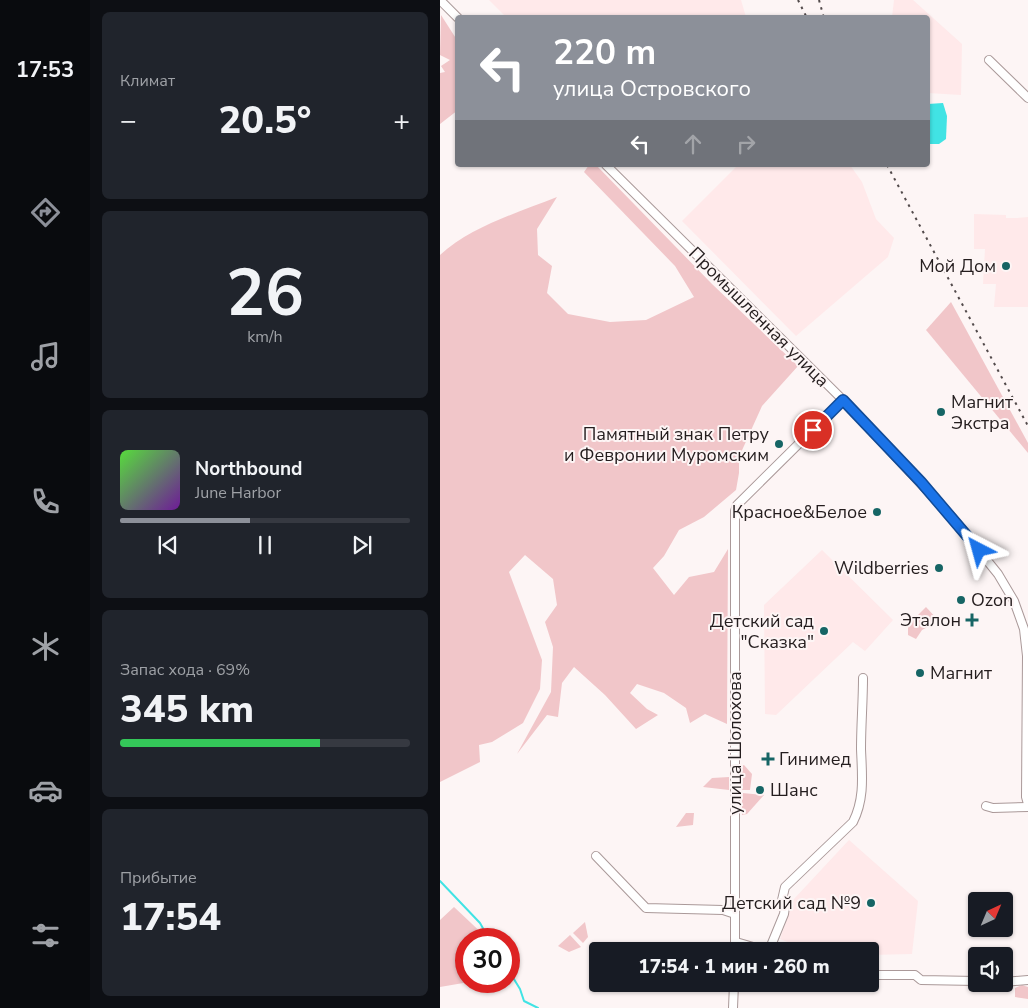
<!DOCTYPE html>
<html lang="ru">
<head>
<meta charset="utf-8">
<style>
  body { margin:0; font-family:"Nunito Sans",sans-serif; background:#20242c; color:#f1f3f6; height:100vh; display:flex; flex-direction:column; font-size:19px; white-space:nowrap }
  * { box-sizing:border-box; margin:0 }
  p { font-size:16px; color:#9ea1a6 }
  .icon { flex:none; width:28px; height:28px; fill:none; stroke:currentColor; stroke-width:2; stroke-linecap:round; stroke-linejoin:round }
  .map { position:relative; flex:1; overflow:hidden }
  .panel { display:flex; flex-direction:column; gap:12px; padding:12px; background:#0d0f14; width:350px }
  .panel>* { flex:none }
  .top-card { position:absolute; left:15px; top:15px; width:475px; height:152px; border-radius:5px; box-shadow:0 1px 4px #0004; background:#8c9099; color:#fff; overflow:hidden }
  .needle { width:32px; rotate:44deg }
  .fabs { position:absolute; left:528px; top:892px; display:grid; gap:10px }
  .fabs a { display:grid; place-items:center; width:45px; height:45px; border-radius:5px; background:#171b24; box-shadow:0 1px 4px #0004; font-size:25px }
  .speed { position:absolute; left:15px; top:928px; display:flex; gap:10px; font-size:25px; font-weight:700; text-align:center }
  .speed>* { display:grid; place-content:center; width:65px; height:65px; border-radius:50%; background:#171b24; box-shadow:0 1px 4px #0004; line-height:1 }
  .speed .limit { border:8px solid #d22; background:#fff; color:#111 }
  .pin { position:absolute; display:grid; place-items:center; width:42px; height:42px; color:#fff; margin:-21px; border:2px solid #fff; border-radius:50%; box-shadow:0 1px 5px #0007 }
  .me { position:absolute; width:55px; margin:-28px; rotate:321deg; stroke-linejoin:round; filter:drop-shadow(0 0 4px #0008) }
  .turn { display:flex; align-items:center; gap:18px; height:105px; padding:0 15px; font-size:22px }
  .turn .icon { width:65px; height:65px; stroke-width:2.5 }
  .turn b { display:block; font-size:35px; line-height:42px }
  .lanes { display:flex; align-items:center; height:48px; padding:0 15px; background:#0003; justify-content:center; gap:25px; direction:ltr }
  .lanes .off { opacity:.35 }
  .big { font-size:38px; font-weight:800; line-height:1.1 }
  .panel .tile { flex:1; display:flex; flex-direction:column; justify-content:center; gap:8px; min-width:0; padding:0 18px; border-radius:8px; background:#20242c }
  .panel .dial { align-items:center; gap:0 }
  .dial b { font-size:65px; line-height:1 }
  .song { display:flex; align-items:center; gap:15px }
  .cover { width:60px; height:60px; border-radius:8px; background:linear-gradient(135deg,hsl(110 70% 55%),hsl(280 70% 35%)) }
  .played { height:5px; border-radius:2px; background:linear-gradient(90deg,#8c9099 45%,#363941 45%) }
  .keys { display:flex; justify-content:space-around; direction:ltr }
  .heat { display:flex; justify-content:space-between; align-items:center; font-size:28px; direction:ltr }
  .charge { height:8px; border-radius:4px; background:linear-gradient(90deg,#34c759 69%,#363941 0) }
  .trip { position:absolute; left:149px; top:942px; width:290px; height:50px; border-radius:5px; background:#171b24; box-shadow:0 1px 4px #0004; font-weight:800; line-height:50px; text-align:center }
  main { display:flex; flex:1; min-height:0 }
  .tabs { display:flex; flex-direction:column; width:90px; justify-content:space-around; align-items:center; background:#090b0e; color:#9ea1a6 }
  .tabs .icon { width:35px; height:35px }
  .tabs .current { color:#8c9099 }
  .tabs b { font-size:22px; color:#f1f3f6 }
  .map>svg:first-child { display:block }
</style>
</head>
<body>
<main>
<nav class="tabs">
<b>17:53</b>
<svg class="icon current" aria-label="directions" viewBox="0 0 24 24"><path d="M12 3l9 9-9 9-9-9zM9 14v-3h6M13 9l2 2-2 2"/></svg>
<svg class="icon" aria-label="music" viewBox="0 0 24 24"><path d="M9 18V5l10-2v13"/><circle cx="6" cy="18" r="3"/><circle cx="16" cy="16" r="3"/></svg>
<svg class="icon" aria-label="phone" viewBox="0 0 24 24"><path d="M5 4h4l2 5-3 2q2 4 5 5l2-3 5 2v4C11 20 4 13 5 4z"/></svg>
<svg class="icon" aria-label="climate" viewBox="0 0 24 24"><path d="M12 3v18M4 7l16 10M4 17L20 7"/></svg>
<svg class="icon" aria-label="car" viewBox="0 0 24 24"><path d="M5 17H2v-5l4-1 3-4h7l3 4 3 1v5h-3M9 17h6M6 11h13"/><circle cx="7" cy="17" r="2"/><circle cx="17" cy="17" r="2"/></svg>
<svg class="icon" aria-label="filters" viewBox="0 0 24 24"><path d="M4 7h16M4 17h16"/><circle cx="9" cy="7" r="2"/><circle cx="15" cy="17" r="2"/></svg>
</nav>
<section class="panel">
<div class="tile"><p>Климат</p>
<div class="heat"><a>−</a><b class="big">20.5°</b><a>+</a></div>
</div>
<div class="tile dial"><b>26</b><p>km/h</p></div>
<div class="tile">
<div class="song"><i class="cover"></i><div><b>Northbound</b><p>June Harbor</p></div></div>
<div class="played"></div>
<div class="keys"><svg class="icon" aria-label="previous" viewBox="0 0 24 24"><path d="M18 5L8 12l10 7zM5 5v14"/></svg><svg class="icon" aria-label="pause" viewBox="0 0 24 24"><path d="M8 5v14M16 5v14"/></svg><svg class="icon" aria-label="next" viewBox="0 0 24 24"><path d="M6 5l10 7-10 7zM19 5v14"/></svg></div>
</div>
<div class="tile"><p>Запас хода · 69%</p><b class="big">345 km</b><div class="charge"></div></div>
<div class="tile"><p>Прибытие</p><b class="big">17:54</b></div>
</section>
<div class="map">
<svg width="588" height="1008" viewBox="0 0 588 1008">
  <rect width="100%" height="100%" fill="#fdf5f5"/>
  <g fill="#ffe9ea">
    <polygon points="49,0 301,0 306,17 66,17"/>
    <polygon points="454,0 473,0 522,44 521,95 488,93 488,18 452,17"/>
    <polygon points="298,165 410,165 422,182 436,219 454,238 448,257 356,336 242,221"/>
    <polygon points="534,214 566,215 566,218 577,218 588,217 588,307 554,307 556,284 543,284 545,249 534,249"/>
    <polygon points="382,550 453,620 425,651 413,642 336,715 325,714 324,605"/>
    <polygon points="409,840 478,901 472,954 430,955 430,951 370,951 340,939 354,899"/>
  </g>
  <g fill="#f1c6c9">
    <polygon points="1,15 17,40 18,110 0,124 0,73 5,72 1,66 10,60 0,55"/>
    <path d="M149,165H156L272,284L358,366L322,406L299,457V473L296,490L264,517L239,530L224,556L213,568L234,595L249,577L274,572L288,549L287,724L265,714L250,723L246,708L224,693L197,684L190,693L207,709L218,715L196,729L165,695L134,667L122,683L118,717L107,715L77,754L111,692L113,647L105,622L117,605L113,579L85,555L69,572L102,660L100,689L83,723L52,742L39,745L40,762L0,782V255C32,226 77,213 117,197L97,229L98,255L112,266L107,293L128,314L170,322L206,320L254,297L235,266L144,172Z"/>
    <polygon points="511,302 588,443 588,453 486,330"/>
    <polygon points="486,607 499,621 482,630 476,639 468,635 468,625"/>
    <polygon points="304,765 312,774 310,790 302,790 301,766"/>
    <polygon points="289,777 289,790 263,787 272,778"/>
    <polygon points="302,793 324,795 307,814 302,815"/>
    <polygon points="246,813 254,813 253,825 236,827"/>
    <polygon points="14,907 48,939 26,939 26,981 35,981 0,987 0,920"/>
    <polygon points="145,922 148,937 143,943 133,933"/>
    <polygon points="130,935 141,947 129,952 118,946"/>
    <polygon points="582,985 588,987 588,999 575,997 575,988"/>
  </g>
  <polygon fill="#41e3e4" points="503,103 507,116 506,139 499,144 488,144 488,104"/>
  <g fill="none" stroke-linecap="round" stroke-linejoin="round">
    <g stroke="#41e3e4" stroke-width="2">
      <polyline points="0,881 40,923 49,939"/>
      <polyline points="69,971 80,989 84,1001 98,1008"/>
    </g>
    <defs>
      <g id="minor">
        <polyline points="0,0 18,18"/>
        <polyline points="549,60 588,98"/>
        <polyline points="166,165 403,400 511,516 558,574 574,601 584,629 587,656 586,797 588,804"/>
        <polyline points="546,806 553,808 588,807"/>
        <polyline points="156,856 206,908 283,910 295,914"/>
        <path d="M296,942L320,949L330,948L344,914L345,907L342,900L345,887L413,822C425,798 422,775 421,749C421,725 423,701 423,678"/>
        <polyline points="295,951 295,511 297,505 403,400"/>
        <polyline points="430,975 475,975 481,980 536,981"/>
        <polyline points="564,982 588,980"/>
        <polyline points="293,1008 294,984"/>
      </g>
    </defs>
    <use href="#minor" stroke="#a99" stroke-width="10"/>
    <use href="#minor" stroke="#fff" stroke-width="8"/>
    <g stroke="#524a4b" stroke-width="2" stroke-dasharray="2.5 5" stroke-linecap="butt">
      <polyline points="358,0 367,18"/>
      <polyline points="379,0 384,18"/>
      <polyline points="447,165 588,426"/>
    </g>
  </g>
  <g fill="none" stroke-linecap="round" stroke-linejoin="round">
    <defs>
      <polyline id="route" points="373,430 403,400 481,482 539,550"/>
    </defs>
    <use href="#route" stroke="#114b97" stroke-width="12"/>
    <use href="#route" stroke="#1a73e8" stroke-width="9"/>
  </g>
  <g fill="#166565" stroke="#fdf5f5" stroke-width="2">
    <circle cx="566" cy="266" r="5"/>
    <circle cx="501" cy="412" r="5"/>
    <circle cx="339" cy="444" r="5"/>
    <circle cx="437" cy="512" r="5"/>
    <circle cx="499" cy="568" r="5"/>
    <circle cx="521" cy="600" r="5"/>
    <path d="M529.5 612.5h5v5h5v5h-5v5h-5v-5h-5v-5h5z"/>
    <circle cx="384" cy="631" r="5"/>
    <circle cx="480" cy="673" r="5"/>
    <path d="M325.5 751.5h5v5h5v5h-5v5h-5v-5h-5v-5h5z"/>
    <circle cx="320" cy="790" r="5"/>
    <circle cx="431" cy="903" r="5"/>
  </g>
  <g text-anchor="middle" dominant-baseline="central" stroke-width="4" stroke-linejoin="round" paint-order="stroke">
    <g font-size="18" fill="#241d1e" stroke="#fdf5f5" text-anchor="end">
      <text x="556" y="266">Мой Дом</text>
      <text x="511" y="402" text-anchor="start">Магнит<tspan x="511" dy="21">Экстра</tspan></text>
      <text x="329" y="434">Памятный знак Петру<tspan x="329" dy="21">и Февронии Муромским</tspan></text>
      <text x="427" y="512">Красное&amp;Белое</text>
      <text x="489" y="568">Wildberries</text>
      <text x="531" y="600" text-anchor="start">Ozon</text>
      <text x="521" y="620">Эталон</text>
      <text x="374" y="621">Детский сад<tspan x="374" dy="21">"Сказка"</tspan></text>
      <text x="490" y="673" text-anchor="start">Магнит</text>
      <text x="339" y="759" text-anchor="start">Гинимед</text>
      <text x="330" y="790" text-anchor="start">Шанс</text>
      <text x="421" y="903">Детский сад №9</text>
    </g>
    <g font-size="18" fill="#241d1e" stroke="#fdf5f5">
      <text transform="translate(319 317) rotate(45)">Промышленная улица</text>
      <text transform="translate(295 743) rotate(-90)">улица Шолохова</text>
    </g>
  </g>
</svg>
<div class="fabs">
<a><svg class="needle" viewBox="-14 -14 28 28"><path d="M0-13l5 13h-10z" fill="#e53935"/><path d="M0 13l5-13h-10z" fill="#9ea1a6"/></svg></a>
<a><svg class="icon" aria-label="sound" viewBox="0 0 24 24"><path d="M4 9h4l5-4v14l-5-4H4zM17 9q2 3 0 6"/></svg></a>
</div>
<div class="speed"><div class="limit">30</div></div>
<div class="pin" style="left:373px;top:430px;background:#d93025"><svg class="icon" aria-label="arrive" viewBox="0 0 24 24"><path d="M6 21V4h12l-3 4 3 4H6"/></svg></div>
<svg class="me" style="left:539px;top:550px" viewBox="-20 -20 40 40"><path d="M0-17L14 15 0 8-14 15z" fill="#1a73e8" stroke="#fff" stroke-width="4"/></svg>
<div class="trip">17:54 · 1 мин · 260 m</div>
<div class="top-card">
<div class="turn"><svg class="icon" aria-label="left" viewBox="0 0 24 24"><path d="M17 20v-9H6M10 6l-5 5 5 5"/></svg><div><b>220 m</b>улица Островского</div></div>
<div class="lanes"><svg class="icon" aria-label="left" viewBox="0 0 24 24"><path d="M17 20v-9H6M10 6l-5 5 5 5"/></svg><svg class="icon off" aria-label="ahead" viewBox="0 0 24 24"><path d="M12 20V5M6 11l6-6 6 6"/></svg><svg class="icon off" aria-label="right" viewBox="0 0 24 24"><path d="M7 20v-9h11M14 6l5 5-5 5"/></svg></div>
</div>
</div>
</main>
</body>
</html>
